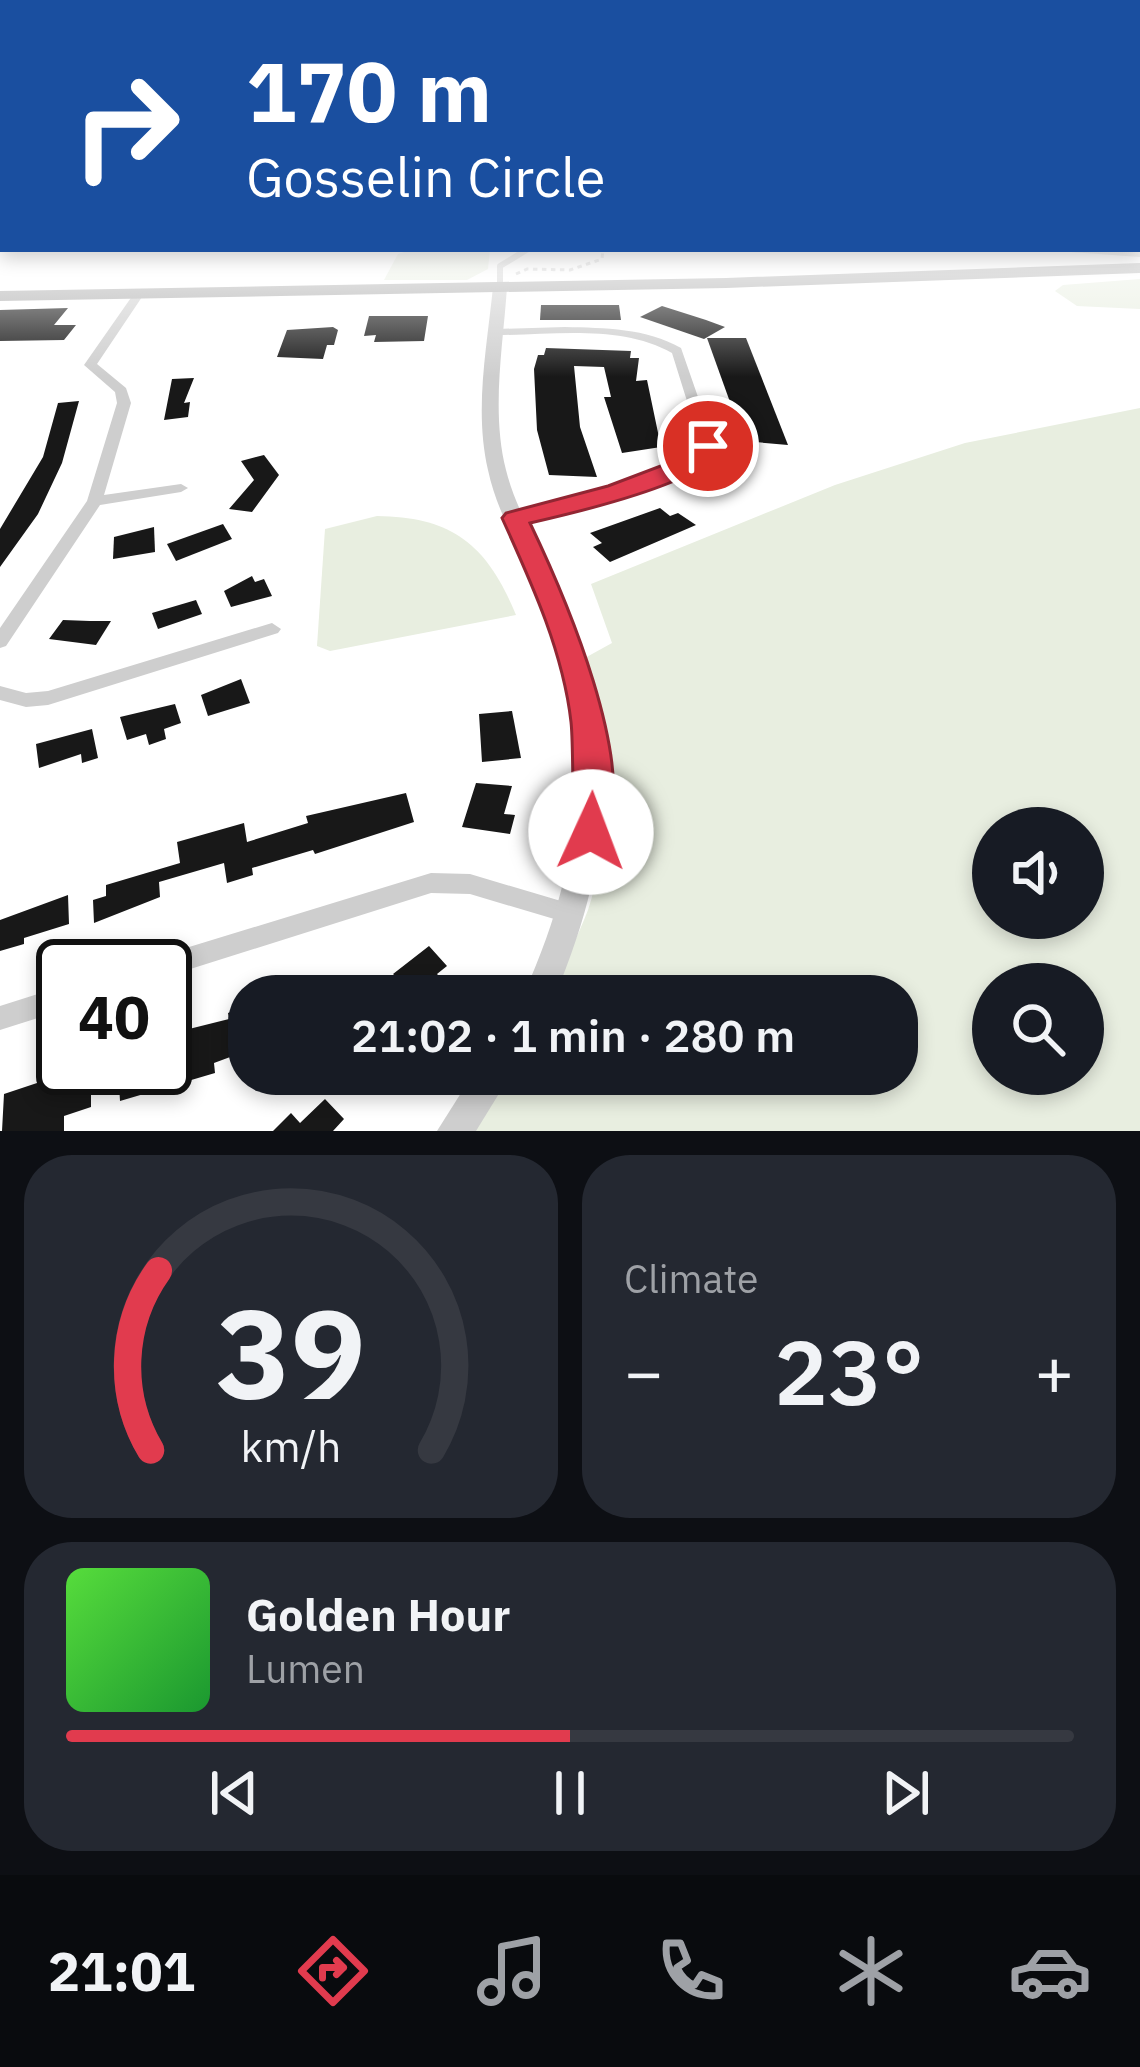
<!DOCTYPE html>
<html lang="en">
<head>
<meta charset="utf-8">
<style>
  body { margin:0; font-family:"IBM Plex Sans",sans-serif; background:#242831; color:#f1f3f6; height:100vh; display:flex; flex-direction:column; font-size:45px; white-space:nowrap }
  * { box-sizing:border-box; margin:0 }
  p { font-size:39px; color:#9ea1a6 }
  .icon { flex:none; width:66px; height:66px; fill:none; stroke:currentColor; stroke-width:2; stroke-linecap:round; stroke-linejoin:round }
  .map { position:relative; height:1131px; overflow:hidden }
  .sheet { display:flex; flex-direction:column; gap:24px; padding:24px; background:#0d0f14; flex:1 }
  .sheet>* { flex:none }
  .hud { position:absolute; left:0px; top:0px; width:1140px; height:252px; box-shadow:0 6px 18px #0003; background:#1a4fa0; color:#fff; overflow:hidden }
  .fabs { position:absolute; left:972px; top:807px; display:grid; gap:24px }
  .fabs a { display:grid; place-items:center; width:132px; height:132px; border-radius:50%; background:#171b24; box-shadow:0 6px 18px #0003; font-size:60px }
  .speed { position:absolute; left:36px; top:939px; display:flex; gap:24px; font-size:60px; font-weight:700; text-align:center }
  .speed>* { display:grid; place-content:center; width:156px; height:156px; border-radius:50%; background:#171b24; box-shadow:0 6px 18px #0003; line-height:1 }
  .speed .limit { border:6px solid #111; border-radius:18px; background:#fff; color:#111 }
  .pin { position:absolute; display:grid; place-items:center; width:102px; height:102px; color:#fff; margin:-51px; border:6px solid #fff; border-radius:50%; box-shadow:0 3px 12px #0007 }
  .me { position:absolute; width:132px; margin:-66px; rotate:2deg; stroke-linejoin:round; filter:drop-shadow(0 0 9px #0008) }
  .turn { display:flex; align-items:center; gap:42px; height:252px; padding:0 48px; font-size:54px }
  .turn .icon { width:156px; height:156px; stroke-width:2.5 }
  .turn b { display:block; font-size:84px; line-height:102px }
  .big { font-size:90px; font-weight:600; line-height:1.1 }
  .sheet .tile { flex:1; display:flex; flex-direction:column; justify-content:center; gap:18px; min-width:0; padding:0 42px; border-radius:48px; background:#242831 }
  .sheet .dial { align-items:center; gap:0 }
  .dial svg { height:312px; overflow:visible; fill:none; stroke:#363941; stroke-width:7; stroke-linecap:round; text-anchor:middle }
  .dial text { fill:#f1f3f6; stroke:none }
  .song { display:flex; align-items:center; gap:36px }
  .cover { width:144px; height:144px; border-radius:18px; background:linear-gradient(135deg,hsl(110 70% 55%),hsl(130 70% 35%)) }
  .played { height:12px; border-radius:6px; background:linear-gradient(90deg,#e13b4e 50%,#363941 50%) }
  .keys { display:flex; justify-content:space-around; direction:ltr }
  .heat { display:flex; justify-content:space-between; align-items:center; font-size:66px; direction:ltr }
  .sheet .tiles { flex:1; display:grid; gap:24px; grid-template-columns:1fr 1fr }
  .tile:last-child { grid-column:span 2 }
  .trip { position:absolute; left:228px; top:975px; width:690px; height:120px; border-radius:48px; background:#171b24; box-shadow:0 6px 18px #0003; font-weight:600; line-height:120px; text-align:center }
  .tab-bar { display:flex; height:192px; justify-content:space-around; align-items:center; background:#090b0e; color:#9ea1a6 }
  .tab-bar .icon { width:84px; height:84px }
  .tab-bar .on { color:#e13b4e }
  .tab-bar b { font-size:54px; color:#f1f3f6 }
  .map>svg:first-child { display:block }
</style>
</head>
<body>
<div class="map">
<svg width="1140" height="1131" viewBox="0 0 1140 1131">
  <rect width="100%" height="100%" fill="#fff"/>
  <g fill="#e8eee0" fill-rule="evenodd">
    <polygon points="414,249 490,249 488,269 467,280 384,280 398,254"/>
    <polygon points="1140,279 1140,309 1077,306 1055,291 1063,285"/>
    <path d="M1140,408V1131H462L504,1074H897V996H548C561,968 577,939 588,910C615,831 599,738 583,659L612,643L591,584L835,485L965,443ZM993,828H1083V918H993ZM993,984H1083V1074H993Z"/>
    <path d="M377,516C453,517 487,545 516,615L330,651L317,646L325,529Z"/>
  </g>
  <g fill="#181818">
    <polygon points="541,305 619,305 621,320 540,320"/>
    <polygon points="662,306 706,320 725,327 704,339 640,317"/>
    <polygon points="68,308 54,325 76,325 64,340 0,341 0,310"/>
    <polygon points="369,316 428,316 424,341 374,342 376,335 364,336"/>
    <polygon points="333,327 338,330 334,345 327,345 323,359 277,357 287,330"/>
    <polygon points="707,338 746,338 788,445 744,441"/>
    <polygon points="546,348 631,351 630,358 639,358 636,381 647,380 661,447 622,453 604,397 611,397 604,367 574,366 580,427 597,477 549,475 537,430 534,369 538,355 544,355"/>
    <polygon points="194,378 184,403 190,402 188,417 164,420 172,379"/>
    <polygon points="79,401 62,463 38,514 0,567 0,529 43,457 58,403"/>
    <polygon points="264,455 279,475 252,512 229,509 254,480 241,461"/>
    <polygon points="660,508 670,516 678,513 696,525 610,562 593,547 602,543 590,533"/>
    <polygon points="223,524 232,539 176,561 167,544"/>
    <polygon points="154,527 155,552 113,559 114,537"/>
    <polygon points="252,576 255,582 264,579 272,596 231,607 224,591"/>
    <polygon points="196,600 202,614 158,629 152,613"/>
    <polygon points="63,620 90,621 111,621 96,645 49,639"/>
    <polygon points="241,679 250,703 208,716 201,695"/>
    <polygon points="175,704 181,723 164,729 166,739 149,745 146,734 127,740 120,717"/>
    <polygon points="512,711 521,758 482,762 479,714"/>
    <polygon points="92,729 98,758 82,763 81,754 39,768 36,744"/>
    <polygon points="476,783 512,786 504,814 515,815 510,834 462,827"/>
    <polygon points="406,793 414,822 315,854 313,850 252,868 253,875 227,883 224,863 159,882 160,897 94,923 93,900 106,896 106,885 180,863 177,842 244,823 247,842 308,823 306,816"/>
    <polygon points="68,895 69,924 24,938 24,944 0,951 0,920"/>
    <polygon points="429,946 447,966 437,974 452,990 445,996 394,996 385,986 396,977 393,974"/>
    <polygon points="249,1005 249,1050 214,1063 215,1073 120,1101 118,1068 165,1068 165,1035 229,1019 228,1013"/>
    <polygon points="82,1068 91,1068 91,1107 64,1116 64,1131 2,1131 4,1094"/>
    <polygon points="325,1099 344,1119 333,1131 273,1131 291,1113 300,1123"/>
  </g>
  <g fill="none" stroke-linecap="round" stroke-linejoin="round">
    <polyline stroke="#cecece" stroke-width="3" stroke-dasharray="4.5 4.5" stroke-linecap="butt" points="516,274 527,269 570,270 602,259 603,249"/>
    <g stroke="#cecece" stroke-width="6">
      <polyline points="769,249 877,249"/>
      <polyline points="1071,249 1140,254"/>
      <polyline points="500,287 500,266 528,249"/>
    </g>
    <g fill="#cecece" fill-rule="evenodd">
      <polygon points="139,291 144,294 97,364 126,388 131,403 104,495 181,484 188,488 181,492 100,505 6,646 0,648 0,628 87,501 117,403 115,392 84,365 135,292"/>
      <path d="M565,327C605,328 646,328 681,348L715,446L710,459L695,467L586,508L515,523L510,521L507,518L510,515L577,501L685,461L699,454L701,446L672,353C621,324 553,335 497,335L491,332L497,329Z"/>
      <polygon points="272,623 281,629 278,633 48,705 26,707 0,700 0,686 26,693 48,691"/>
      <polygon points="431,873 470,874 571,904 579,907 583,914 579,921 571,924 470,894 431,893 165,977 165,966 151,966 154,958 163,955"/>
      <polygon points="63,986 63,1010 0,1030 0,1006"/>
    </g>
    <g fill="#cecece" fill-rule="evenodd">
      <path d="M500,283L507,287C503,347 491,411 506,470C518,518 548,559 566,604C621,746 613,857 555,996H523C584,859 596,748 544,605C527,559 498,518 488,470C474,410 487,347 493,287Z"/>
      <polygon points="473,1074 511,1074 476,1131 437,1131"/>
    </g>
    <polygon fill="#a9a9a9" fill-rule="evenodd" points="1140,263 1140,273 726,288 0,301 0,291 726,278"/>
  </g>
  <linearGradient id="sky" x2="0" y2="1"><stop stop-color="#9dc6ea"/><stop offset="0.58" stop-color="#fff"/><stop offset="1" stop-color="#fff" stop-opacity="0"/></linearGradient>
  <rect width="1140" height="377" fill="url(#sky)"/>
  <path fill="#e13b4e" stroke="#922633" stroke-width="3" d="M708,439L719,446L717,456C687,486 574,513 530,523C563,592 641,769 604,842L591,847L578,842C571,828 574,747 571,722C563,651 531,582 502,518L506,513L608,486L682,458Z"/>
</svg>
<div class="fabs">
<a><svg class="icon" aria-label="sound" viewBox="0 0 24 24"><path d="M4 9h4l5-4v14l-5-4H4zM17 9q2 3 0 6"/></svg></a>
<a><svg class="icon" aria-label="search" viewBox="0 0 24 24"><circle cx="10" cy="10" r="6"/><path d="M15 15l6 6"/></svg></a>
</div>
<div class="speed"><div class="limit">40</div></div>
<div class="pin" style="left:708px;top:446px;background:#d93025"><svg class="icon" aria-label="arrive" viewBox="0 0 24 24"><path d="M6 21V4h12l-3 4 3 4H6"/></svg></div>
<svg class="me" style="left:591px;top:832px" viewBox="-20 -20 40 40"><circle r="19" fill="#fff"/><path d="M0-13L10 11 0 6-10 11z" fill="#e13b4e"/></svg>
<div class="trip">21:02 · 1 min · 280 m</div>
<div class="hud">
<div class="turn"><svg class="icon" aria-label="right" viewBox="0 0 24 24"><path d="M7 20v-9h11M14 6l5 5-5 5"/></svg><div><b>170 m</b>Gosselin Circle</div></div>
</div>
</div>
<section class="sheet">
<div class="tiles">
<div class="tile dial"><svg viewBox="0 0 100 80">
<path d="M14 69A42 42 0 1 1 86 69"/>
<path d="M14 69A42 42 0 0 1 16 23" stroke="#e13b4e"/>
<text x="50" y="56" font-size="32" font-weight="700">39</text>
<text x="50" y="72" font-size="11">km/h</text>
</svg></div>
<div class="tile"><p>Climate</p>
<div class="heat"><a>−</a><b class="big">23°</b><a>+</a></div>
</div>
<div class="tile">
<div class="song"><i class="cover"></i><div><b>Golden Hour</b><p>Lumen</p></div></div>
<div class="played"></div>
<div class="keys"><svg class="icon" aria-label="previous" viewBox="0 0 24 24"><path d="M18 5L8 12l10 7zM5 5v14"/></svg><svg class="icon" aria-label="pause" viewBox="0 0 24 24"><path d="M8 5v14M16 5v14"/></svg><svg class="icon" aria-label="next" viewBox="0 0 24 24"><path d="M6 5l10 7-10 7zM19 5v14"/></svg></div>
</div>
</div>
</section>
<nav class="tab-bar">
<b>21:01</b>
<svg class="icon on" aria-label="directions" viewBox="0 0 24 24"><path d="M12 3l9 9-9 9-9-9zM9 14v-3h6M13 9l2 2-2 2"/></svg>
<svg class="icon" aria-label="music" viewBox="0 0 24 24"><path d="M9 18V5l10-2v13"/><circle cx="6" cy="18" r="3"/><circle cx="16" cy="16" r="3"/></svg>
<svg class="icon" aria-label="phone" viewBox="0 0 24 24"><path d="M5 4h4l2 5-3 2q2 4 5 5l2-3 5 2v4C11 20 4 13 5 4z"/></svg>
<svg class="icon" aria-label="climate" viewBox="0 0 24 24"><path d="M12 3v18M4 7l16 10M4 17L20 7"/></svg>
<svg class="icon" aria-label="car" viewBox="0 0 24 24"><path d="M5 17H2v-5l4-1 3-4h7l3 4 3 1v5h-3M9 17h6M6 11h13"/><circle cx="7" cy="17" r="2"/><circle cx="17" cy="17" r="2"/></svg>
</nav>
</body>
</html>
